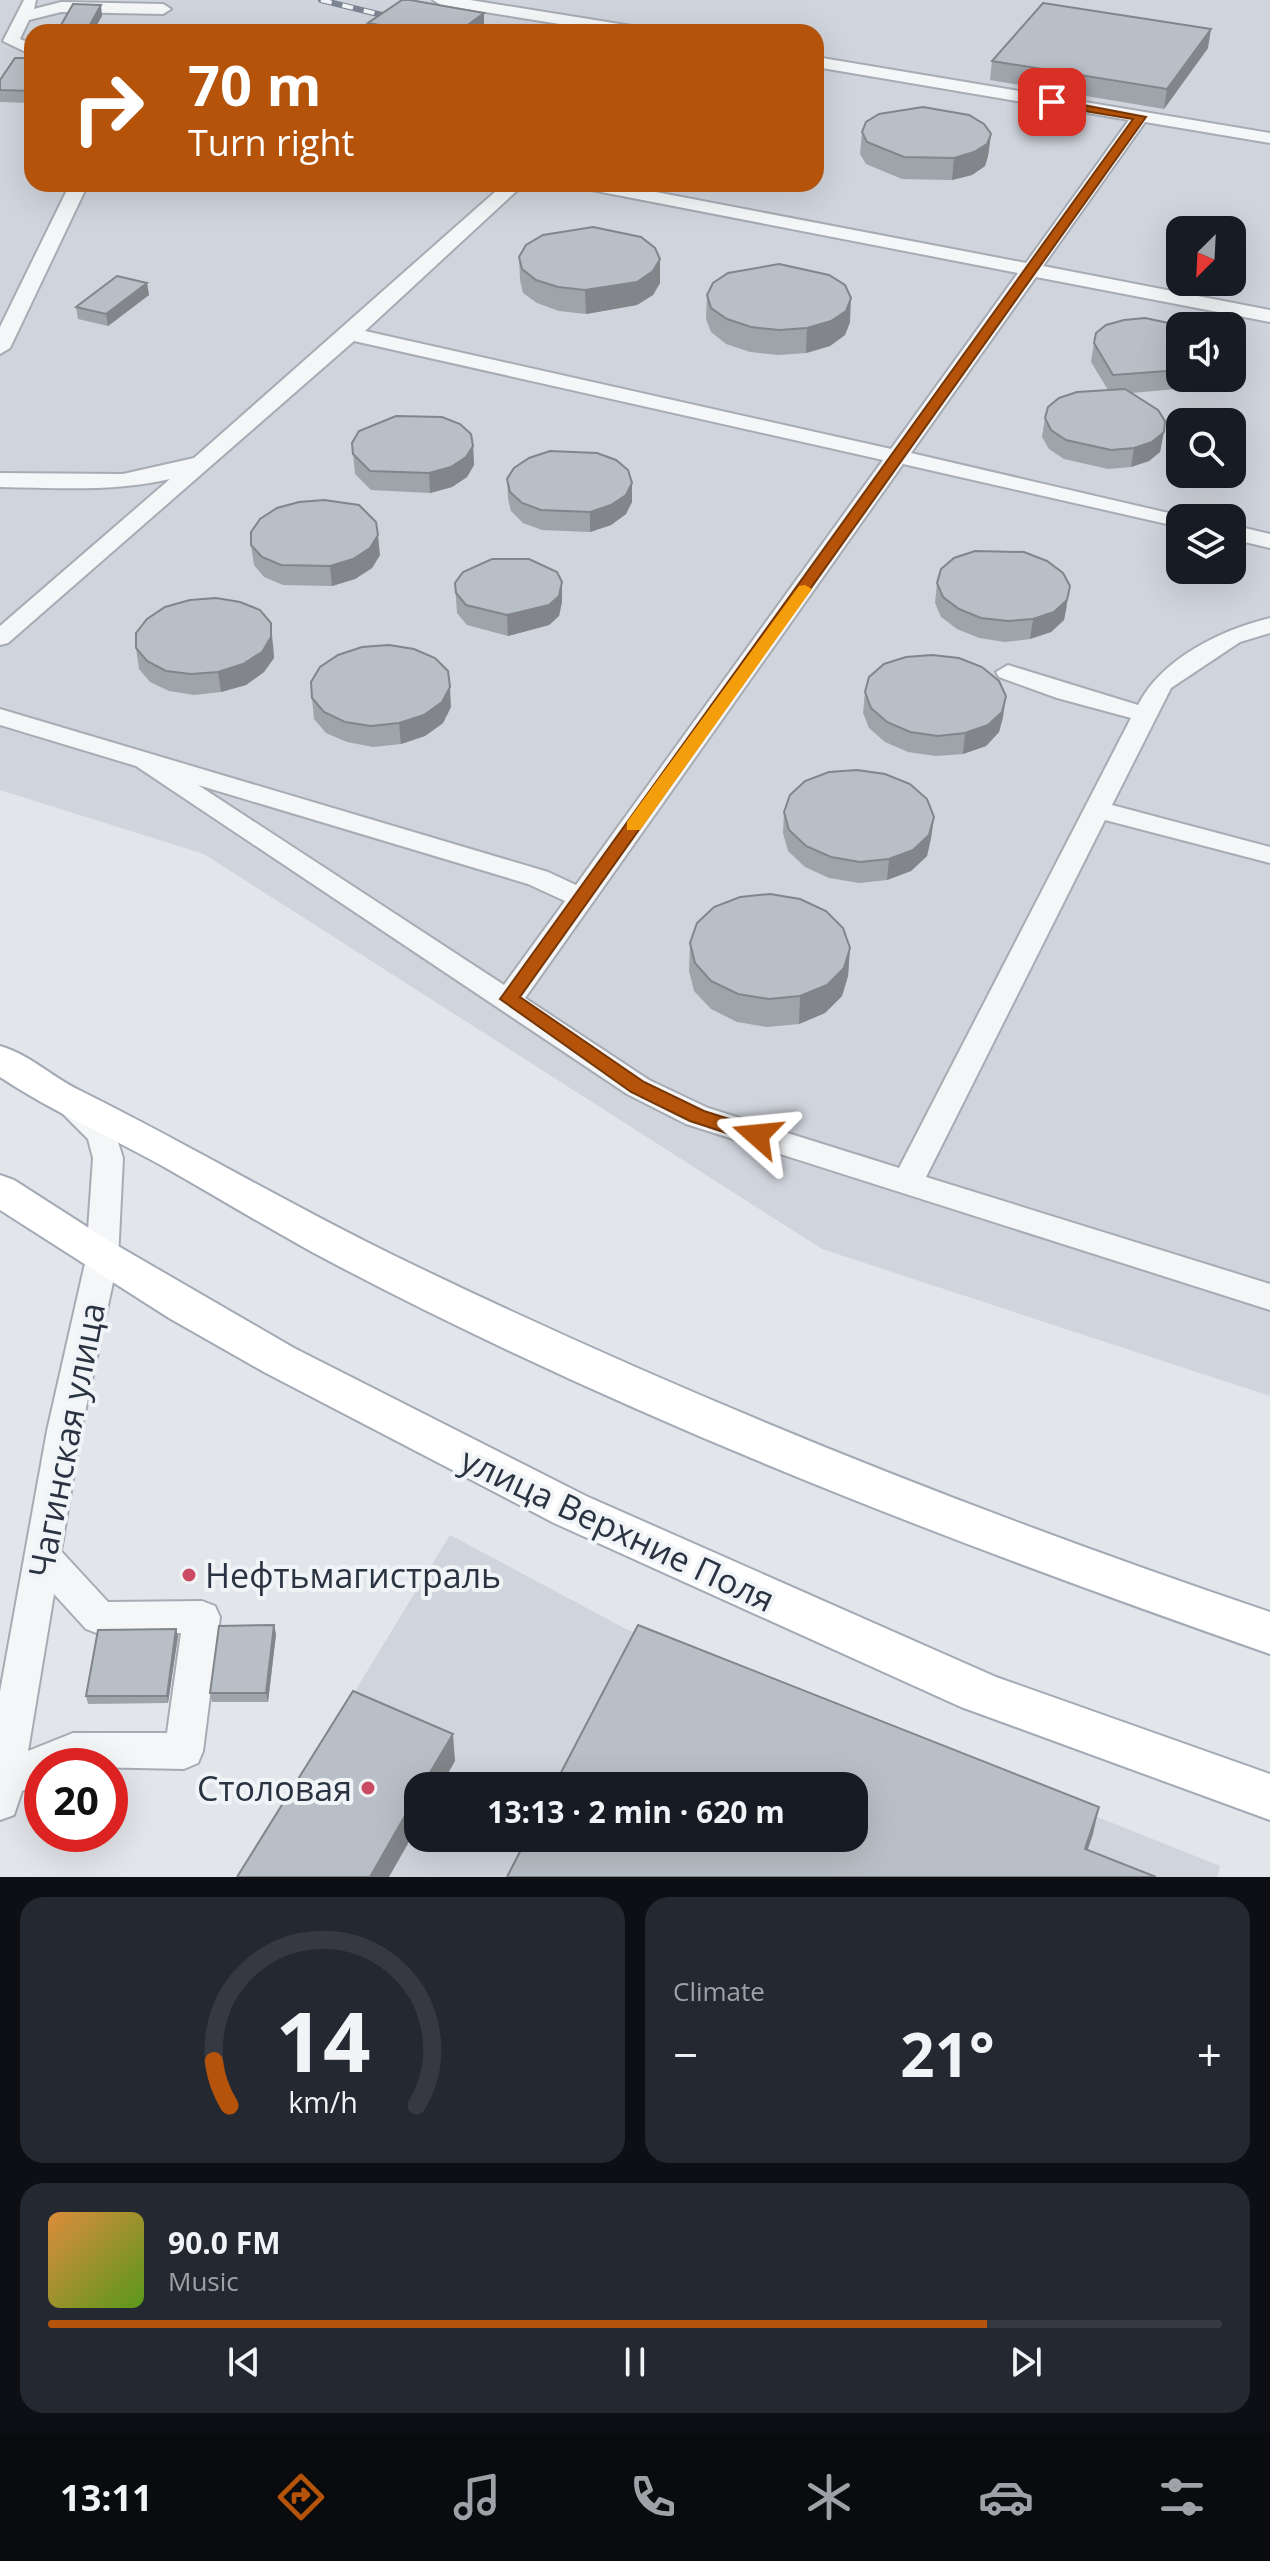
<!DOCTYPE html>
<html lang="en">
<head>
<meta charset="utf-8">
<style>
  body { margin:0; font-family:"Open Sans",sans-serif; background:#242831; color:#f1f3f6; height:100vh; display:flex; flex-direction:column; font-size:30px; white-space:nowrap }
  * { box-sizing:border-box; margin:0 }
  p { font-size:26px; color:#9ea1a6 }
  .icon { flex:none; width:44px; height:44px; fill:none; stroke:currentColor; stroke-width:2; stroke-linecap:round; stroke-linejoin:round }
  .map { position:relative; height:1877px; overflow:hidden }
  .sheet { display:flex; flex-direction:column; gap:20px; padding:20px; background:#0d0f14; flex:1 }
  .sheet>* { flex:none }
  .hud { position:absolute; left:24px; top:24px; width:800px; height:168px; border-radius:24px; box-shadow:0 8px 32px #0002; background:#b45309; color:#fff; overflow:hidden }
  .needle { width:52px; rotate:204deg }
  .tools { position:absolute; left:1166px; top:216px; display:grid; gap:16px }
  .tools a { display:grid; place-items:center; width:80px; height:80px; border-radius:16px; background:#171b24; box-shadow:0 8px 32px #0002; font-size:40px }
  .speed { position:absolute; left:24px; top:1748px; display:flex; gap:16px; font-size:40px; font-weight:700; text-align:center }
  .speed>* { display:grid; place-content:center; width:104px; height:104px; border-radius:50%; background:#171b24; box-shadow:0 8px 32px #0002; line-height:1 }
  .speed .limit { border:12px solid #d22; background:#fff; color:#111 }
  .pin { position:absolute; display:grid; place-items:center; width:68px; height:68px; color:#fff; margin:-34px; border-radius:16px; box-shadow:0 4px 12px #0006 }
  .me { position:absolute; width:88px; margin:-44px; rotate:288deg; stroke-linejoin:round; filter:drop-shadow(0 0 6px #0008) }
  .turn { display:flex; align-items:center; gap:28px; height:168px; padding:0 32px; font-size:36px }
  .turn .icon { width:104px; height:104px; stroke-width:2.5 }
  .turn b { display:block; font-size:56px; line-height:68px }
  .big { font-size:60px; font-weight:700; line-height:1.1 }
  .sheet .card { flex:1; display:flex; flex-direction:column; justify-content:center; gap:12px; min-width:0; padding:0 28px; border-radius:24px; background:#242831 }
  .sheet .dial { align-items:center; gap:0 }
  .dial svg { height:208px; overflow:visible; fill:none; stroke:#363941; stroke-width:7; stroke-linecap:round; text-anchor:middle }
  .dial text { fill:#f1f3f6; stroke:none }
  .song { display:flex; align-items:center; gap:24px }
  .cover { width:96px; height:96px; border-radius:12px; background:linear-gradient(135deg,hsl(30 70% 55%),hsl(90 70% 35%)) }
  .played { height:8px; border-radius:4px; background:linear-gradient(90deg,#b45309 80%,#363941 80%) }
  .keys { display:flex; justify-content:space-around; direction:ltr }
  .heat { display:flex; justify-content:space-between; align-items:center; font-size:44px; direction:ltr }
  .sheet .tiles { flex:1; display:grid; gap:20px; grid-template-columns:1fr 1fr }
  .card:last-child { grid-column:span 2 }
  .trip { position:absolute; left:404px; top:1772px; width:464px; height:80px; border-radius:24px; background:#171b24; box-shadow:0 8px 32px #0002; font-weight:700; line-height:80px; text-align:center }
  .tab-bar { display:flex; height:128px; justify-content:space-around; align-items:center; background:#090b0e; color:#9ea1a6 }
  .tab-bar .icon { width:56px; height:56px }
  .tab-bar .selected { color:#b45309 }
  .tab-bar b { font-size:36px; color:#f1f3f6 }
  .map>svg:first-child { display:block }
</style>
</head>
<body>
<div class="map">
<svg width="1270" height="1877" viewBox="0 0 1270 1877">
  <rect width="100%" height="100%" fill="#e2e5ea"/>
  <g fill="#d0d4dc" fill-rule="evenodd">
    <path d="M0,0H1270V1396L822,1249L204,854L0,790ZM32,32H816V184H32ZM1180,230H1232V282H1180ZM1180,326H1232V378H1180ZM1180,422H1232V474H1180ZM1180,518H1232V570H1180Z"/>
    <path d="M450,1535L626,1629L1220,1866L1217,1877H242ZM418,1786H854V1838H418Z"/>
  </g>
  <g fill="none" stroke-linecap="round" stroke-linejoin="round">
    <defs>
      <g id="minor">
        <polygon points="24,0 36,0 34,9 61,2 163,4 171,9 163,14 61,12 29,20 20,39 32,44 32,55 3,41"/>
        <polygon points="433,0 470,0 638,27 646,32 609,32 441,5"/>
        <path d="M816,57L1270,133V143L1145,122L1043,266L1270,310V322L1036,277L911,453L1190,518H1180V527L903,464L525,998L649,1080L708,1108L899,1168L1131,718L1057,698L999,677L996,672L1008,665L1138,705C1162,658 1221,630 1270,618V633L1240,642L1171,688L1112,805L1270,847V863L1105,820L926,1177L1270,1284V1310L686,1124L627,1094L136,766L0,725V709L548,872L576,885L883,460L354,341L8,643L0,645V626L170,479C114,492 57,488 0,487V473L123,474L194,458L504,184H524L365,331L891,449L1018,273L586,189L577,184H614L1026,263L1129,120L816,67ZM198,785L528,884L565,901L504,985Z"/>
        <polygon points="70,184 88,184 10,348 0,354 0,327"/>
        <polygon points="1232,525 1270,534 1270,548 1232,539"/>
        <path d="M75,1100L86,1103L113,1126L123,1158L118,1259L81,1431L61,1551L108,1602L202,1601L215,1606L220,1617L203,1751L198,1763L184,1769L42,1766V1782L22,1791L14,1815L0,1820V1692L47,1431L86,1259L93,1158L88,1139L60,1111L64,1103ZM54,1594L86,1629L99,1634L181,1633L167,1733H73L28,1751Z"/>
      </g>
      <g id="major">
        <path d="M0,1046C29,1054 52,1077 79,1090C186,1143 288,1204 395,1256C679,1394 971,1511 1270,1612V1654C944,1540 618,1415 312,1252C263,1225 215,1196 166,1168C111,1137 53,1112 0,1077Z"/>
        <polygon points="0,1175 14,1180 106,1239 294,1348 586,1496 996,1677 1270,1774 1270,1820 961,1707 554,1523 264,1372 169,1318 0,1210"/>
      </g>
    </defs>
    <use href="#minor" stroke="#a7acb4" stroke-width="4"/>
    <use href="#major" stroke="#a1aab5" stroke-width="4"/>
    <use href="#minor" fill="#f4f6f8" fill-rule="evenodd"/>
    <use href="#major" fill="#fff" fill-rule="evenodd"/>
    <defs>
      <polyline id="rail" points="321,0 398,19"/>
    </defs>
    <use href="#rail" stroke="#7c8593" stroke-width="6"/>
    <use href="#rail" stroke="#f1f4f7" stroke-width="4" stroke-dasharray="11" stroke-linecap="butt"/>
  </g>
  <g fill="#9fa4aa">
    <polygon points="368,23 484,29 480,32 369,32"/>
    <polygon points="1208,48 1164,109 990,80 992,61"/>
    <polygon points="32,58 32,103 0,102 0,80"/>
    <polygon points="862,132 991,134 988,156 985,166 972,175 952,180 902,179 866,164 860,154"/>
    <polygon points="519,257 660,259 660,283 653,295 637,305 586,314 559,311 537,303 523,293 520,280"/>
    <polygon points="147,283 149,295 108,326 78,319 76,307"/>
    <polygon points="707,295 850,322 845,335 830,346 806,353 778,355 750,352 726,344 711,332 706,319"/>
    <polygon points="1124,320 1194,384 1176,389 1132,393 1165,421 1160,452 1149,461 1131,467 1108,469 1064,459 1049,449 1042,437 1045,418 1108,390 1091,362 1094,343"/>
    <polygon points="352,443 473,446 474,465 467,477 452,487 430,493 371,490 355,474"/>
    <polygon points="507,479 632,483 632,502 626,514 611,525 590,532 542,530 523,523 511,511 508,499"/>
    <polygon points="251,545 380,555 372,568 355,579 332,586 283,585 264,577 254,565"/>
    <polygon points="562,582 562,602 559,616 549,625 508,636 467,625 457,613 455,583"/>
    <polygon points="937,583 1067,606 1064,620 1051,632 1030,639 1005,642 979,638 957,629 941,617 935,603"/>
    <polygon points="273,643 274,658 264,672 246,685 221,692 194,695 169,691 150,682 139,669 136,648"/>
    <polygon points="865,692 1003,717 999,732 986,746 963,754 936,756 908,752 885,742 869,728 863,713"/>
    <polygon points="312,698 451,707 443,723 425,736 401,744 373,747 347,742 326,733 314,719"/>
    <polygon points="784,812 934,817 931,838 927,856 911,871 887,880 859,883 829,878 805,867 788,851 783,833"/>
    <polygon points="690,943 850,948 848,976 842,996 825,1013 799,1024 767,1027 737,1022 711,1009 694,991 689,971"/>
    <polygon points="276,1634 268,1702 212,1702 210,1693"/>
    <polygon points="178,1636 168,1703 88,1704 86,1696"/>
  </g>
  <g fill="#82868b">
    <polygon points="101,5 102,16 93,32 87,30"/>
    <polygon points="484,13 484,29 480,32 458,32"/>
    <polygon points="1211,29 1208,48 1164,109 1167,89"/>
    <polygon points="991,134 988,156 985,166 972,175 952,180 954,158"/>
    <polygon points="660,259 660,283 653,295 637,305 586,314 585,290"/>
    <polygon points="147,283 149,295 108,326 106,314"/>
    <polygon points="851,298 850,322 845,335 830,346 806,353 807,328"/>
    <polygon points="1179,370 1180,378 1200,378 1194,384 1176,389"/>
    <polygon points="1164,432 1160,452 1149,461 1131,467 1134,448"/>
    <polygon points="473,446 474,465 467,477 452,487 430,493 429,473"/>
    <polygon points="632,483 632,502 626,514 611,525 590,532 590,512"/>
    <polygon points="378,535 380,555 372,568 355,579 332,586 330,566"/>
    <polygon points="562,582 562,602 559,616 549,625 508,636 507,615"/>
    <polygon points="1070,586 1064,620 1051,632 1030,639 1033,619"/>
    <polygon points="271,623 274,658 264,672 246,685 221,692 218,672"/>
    <polygon points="450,687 451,707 443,723 425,736 401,744 399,723"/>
    <polygon points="1006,696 1003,717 999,732 986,746 963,754 965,733"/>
    <polygon points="934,817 931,838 927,856 911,871 887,880 889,859"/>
    <polygon points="850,948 848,976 842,996 825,1013 799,1024 800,996"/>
    <polygon points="274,1625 276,1634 268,1702 266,1693"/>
    <polygon points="176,1629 178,1636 168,1703 167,1696"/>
    <polygon points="453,1734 455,1761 441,1786 422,1786"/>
    <polygon points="418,1793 418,1826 389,1877 370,1877"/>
    <polygon points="1099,1807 1093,1834 1079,1876 1085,1849"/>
  </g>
  <g fill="#b9bfc6" stroke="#82868b" stroke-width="2">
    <polygon points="402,0 410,0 484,13 458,32 419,32 368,23"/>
    <polygon points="1043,3 1211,29 1167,89 992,61"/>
    <polygon points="73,4 101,5 87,30 109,30 108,32 57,32"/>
    <polygon points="15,58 32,58 32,91 0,90 0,80"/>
    <polygon points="923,107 969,115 984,124 991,134 987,144 974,152 954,158 904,157 867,142 862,132 866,122 879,114"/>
    <polygon points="593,227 641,237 655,248 660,259 653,271 637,282 585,290 558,287 536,280 522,269 519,257 526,245 543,235"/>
    <polygon points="779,264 829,275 845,285 851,298 846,311 831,321 807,328 779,330 751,327 727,319 711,308 707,295 713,283 728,273"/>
    <polygon points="117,276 147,283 106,314 76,307"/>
    <polygon points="1145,318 1183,326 1180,326 1180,370 1113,375 1094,343 1096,333 1106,325 1124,320"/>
    <polygon points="1125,389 1158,410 1165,421 1164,432 1152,442 1134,448 1111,450 1066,440 1051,430 1045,418 1048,407 1059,398 1077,392"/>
    <polygon points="396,416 442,417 460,424 471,434 473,446 466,457 451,467 429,473 370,471 353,454 352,443 359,431"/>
    <polygon points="550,451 597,453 616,460 628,470 632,483 626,495 611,505 590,512 541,510 522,503 510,492 507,479 514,468 529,458"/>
    <polygon points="324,500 359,505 376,522 378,535 370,548 353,559 330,566 281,565 262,557 251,545 251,532 260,519 277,508 299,502"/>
    <polygon points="975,551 1024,552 1047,561 1063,573 1070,586 1067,600 1054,612 1033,619 1008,621 981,618 959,609 943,597 937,583 941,569 954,558"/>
    <polygon points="492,559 529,559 557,572 562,582 559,596 549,605 507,615 466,605 456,593 455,583 463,572"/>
    <polygon points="216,598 240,602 260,610 271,623 271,637 262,652 243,664 218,672 191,674 166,671 147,661 136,648 136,633 147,619 165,607 190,600"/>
    <polygon points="389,645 414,649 435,658 448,671 450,687 442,702 424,715 399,723 371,726 345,722 324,712 312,698 311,682 320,667 338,655 362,647"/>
    <polygon points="932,655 959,658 982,667 999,681 1006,696 1002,712 988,725 965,733 938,736 910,732 887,722 871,708 865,692 869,677 884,664 906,657"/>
    <polygon points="857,770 885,774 910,784 927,799 934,817 929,835 913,850 889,859 860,862 831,857 806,846 789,830 784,812 790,795 805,781 829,772"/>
    <polygon points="770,894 800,899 826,911 843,928 850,948 844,968 827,985 800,996 769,999 738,994 711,981 695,963 690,943 697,923 714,907 740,897"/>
    <polygon points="274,1625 266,1693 210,1693 219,1626"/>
    <polygon points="638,1625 1099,1807 1085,1849 1156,1877 507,1877 527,1838 854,1838 854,1786 554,1786"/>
    <polygon points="176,1629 167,1696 86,1696 98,1630"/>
    <polygon points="353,1691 453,1734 422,1786 418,1786 418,1793 370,1877 237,1877"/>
  </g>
  <polygon fill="#b45309" stroke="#753606" stroke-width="2" points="1052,99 1146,117 520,997 644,1082 704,1111 764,1130 767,1135 764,1140 757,1143 690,1121 631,1092 500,999 1133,119 1048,105"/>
  <polygon fill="#f59e0b" points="805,585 812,589 640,830 627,830 627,822 799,586"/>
  <g fill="#ca4b63" stroke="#f1f4f7" stroke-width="3">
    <circle cx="189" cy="1575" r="8"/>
    <circle cx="368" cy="1788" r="8"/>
  </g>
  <g text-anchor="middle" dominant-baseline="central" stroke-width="8" stroke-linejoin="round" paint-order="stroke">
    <g font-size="34" fill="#2a3341" stroke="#f1f4f7">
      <text transform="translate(66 1440) rotate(-79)">Чагинская улица</text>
      <text transform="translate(618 1529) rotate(25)">улица Верхние Поля</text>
    </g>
    <g font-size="34" fill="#2a3341" stroke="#f1f4f7" text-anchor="start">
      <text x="205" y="1575">Нефтьмагистраль</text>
      <text x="352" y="1788" text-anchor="end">Столовая</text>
    </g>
  </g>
</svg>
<div class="tools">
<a><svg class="needle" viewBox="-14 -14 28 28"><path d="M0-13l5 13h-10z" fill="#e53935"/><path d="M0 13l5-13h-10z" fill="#9ea1a6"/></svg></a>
<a><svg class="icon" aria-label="sound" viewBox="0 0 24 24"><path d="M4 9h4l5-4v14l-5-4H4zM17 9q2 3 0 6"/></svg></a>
<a><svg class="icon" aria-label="search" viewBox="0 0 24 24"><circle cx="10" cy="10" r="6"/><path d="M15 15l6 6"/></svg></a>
<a><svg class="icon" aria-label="layers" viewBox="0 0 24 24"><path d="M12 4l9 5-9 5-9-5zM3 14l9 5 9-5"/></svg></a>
</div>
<div class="speed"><div class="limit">20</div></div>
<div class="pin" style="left:1052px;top:102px;background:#d93025"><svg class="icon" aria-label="arrive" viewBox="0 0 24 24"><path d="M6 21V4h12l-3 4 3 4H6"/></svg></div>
<svg class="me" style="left:757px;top:1135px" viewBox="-20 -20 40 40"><path d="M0-17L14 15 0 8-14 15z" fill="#b45309" stroke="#fff" stroke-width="4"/></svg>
<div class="trip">13:13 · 2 min · 620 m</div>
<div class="hud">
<div class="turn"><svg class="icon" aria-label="right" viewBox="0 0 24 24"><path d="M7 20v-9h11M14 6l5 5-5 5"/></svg><div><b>70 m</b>Turn right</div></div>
</div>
</div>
<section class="sheet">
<div class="tiles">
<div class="card dial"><svg viewBox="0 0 100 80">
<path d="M14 69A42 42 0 1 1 86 69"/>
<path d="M14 69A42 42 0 0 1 8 52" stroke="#b45309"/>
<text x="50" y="56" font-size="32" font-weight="700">14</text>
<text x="50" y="72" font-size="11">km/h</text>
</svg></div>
<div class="card"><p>Climate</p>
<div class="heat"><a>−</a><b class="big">21°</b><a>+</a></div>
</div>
<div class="card">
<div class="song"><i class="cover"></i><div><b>90.0 FM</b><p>Music</p></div></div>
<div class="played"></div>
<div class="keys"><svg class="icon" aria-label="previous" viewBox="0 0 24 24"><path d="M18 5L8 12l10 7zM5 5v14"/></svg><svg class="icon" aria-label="pause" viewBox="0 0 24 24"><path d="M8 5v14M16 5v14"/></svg><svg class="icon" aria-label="next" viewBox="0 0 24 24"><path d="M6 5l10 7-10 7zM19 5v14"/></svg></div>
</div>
</div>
</section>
<nav class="tab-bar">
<b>13:11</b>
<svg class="icon selected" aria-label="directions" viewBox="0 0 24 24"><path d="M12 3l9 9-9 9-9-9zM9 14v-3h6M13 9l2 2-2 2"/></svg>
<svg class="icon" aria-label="music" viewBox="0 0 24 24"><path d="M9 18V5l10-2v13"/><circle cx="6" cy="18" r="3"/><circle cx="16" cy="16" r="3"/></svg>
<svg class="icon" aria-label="phone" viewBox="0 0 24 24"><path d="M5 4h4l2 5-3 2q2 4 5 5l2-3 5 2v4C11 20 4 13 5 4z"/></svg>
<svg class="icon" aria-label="climate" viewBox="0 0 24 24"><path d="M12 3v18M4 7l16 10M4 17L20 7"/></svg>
<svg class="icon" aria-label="car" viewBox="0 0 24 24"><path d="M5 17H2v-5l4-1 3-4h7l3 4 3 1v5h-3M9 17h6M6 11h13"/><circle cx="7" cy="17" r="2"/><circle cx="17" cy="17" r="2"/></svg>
<svg class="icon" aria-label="filters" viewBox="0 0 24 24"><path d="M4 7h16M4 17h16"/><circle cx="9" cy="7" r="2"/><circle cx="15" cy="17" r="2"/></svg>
</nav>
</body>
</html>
